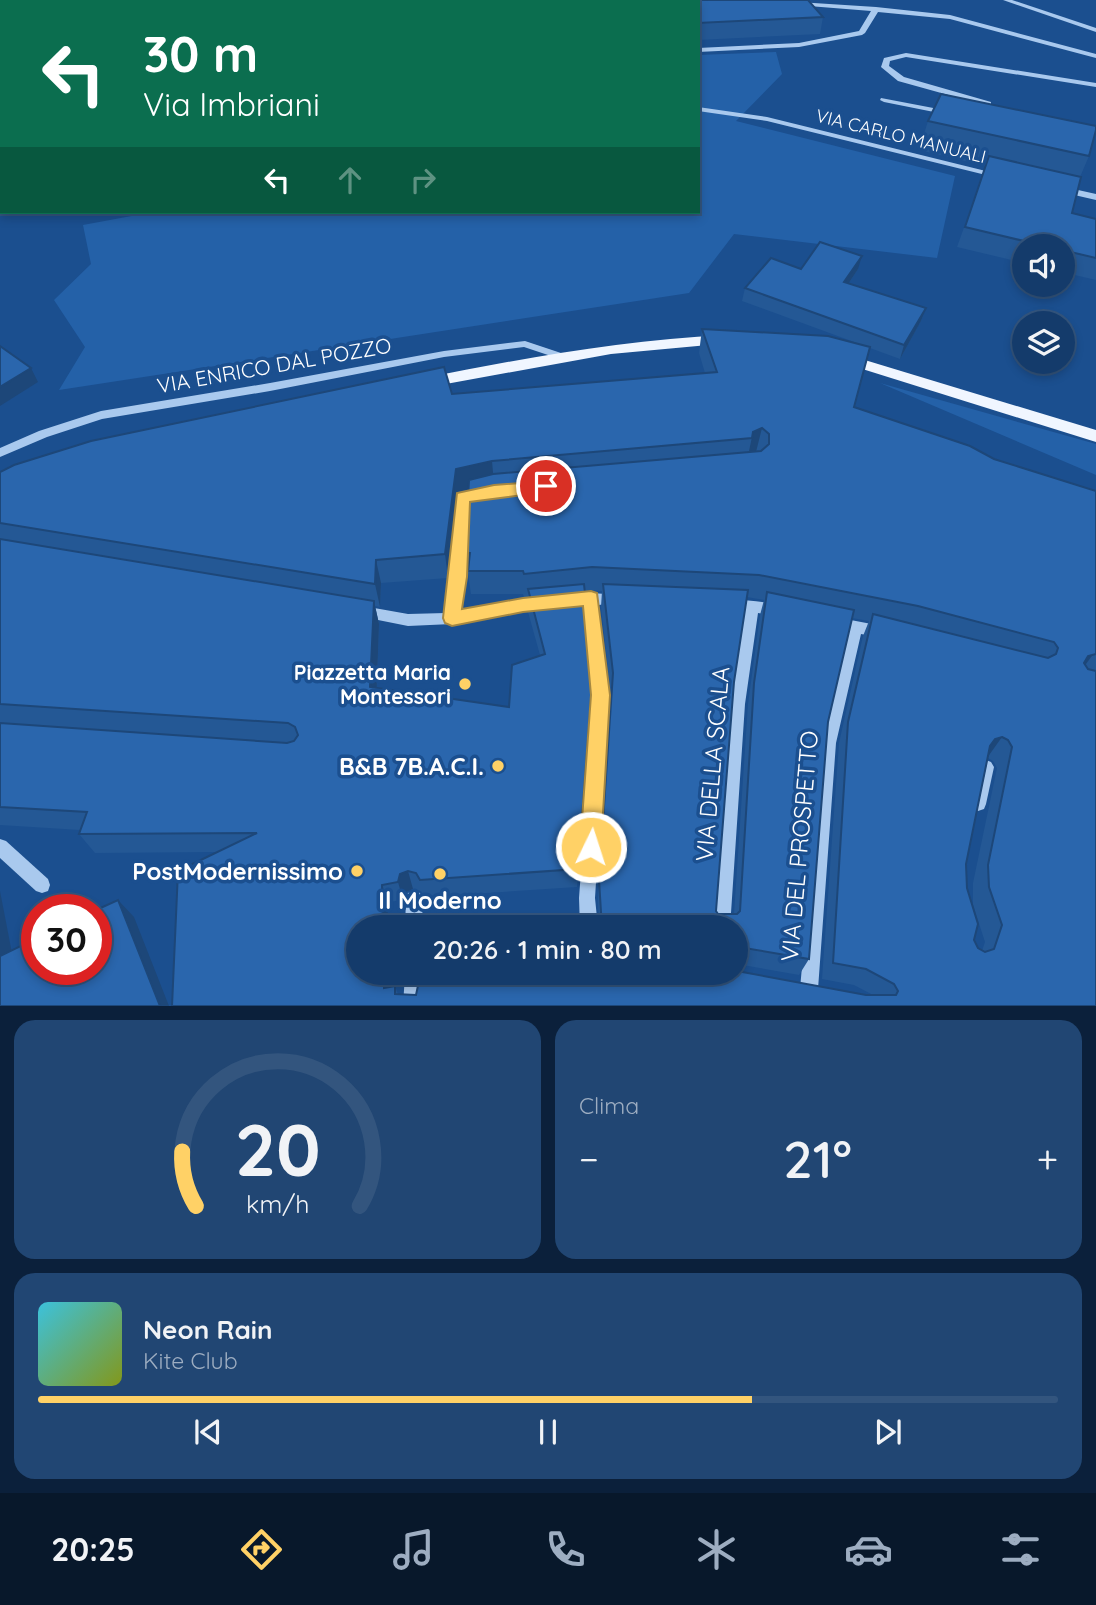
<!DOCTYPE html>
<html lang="it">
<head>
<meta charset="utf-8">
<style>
  body { margin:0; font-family:Quicksand,sans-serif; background:#214673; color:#f1f3f6; height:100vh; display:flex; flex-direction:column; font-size:26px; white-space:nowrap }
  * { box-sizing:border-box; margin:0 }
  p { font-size:23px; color:#9dadc1 }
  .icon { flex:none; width:38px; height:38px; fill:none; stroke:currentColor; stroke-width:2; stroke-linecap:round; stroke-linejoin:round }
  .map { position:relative; height:1006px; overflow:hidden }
  .panel { display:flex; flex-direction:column; gap:14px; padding:14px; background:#0b203b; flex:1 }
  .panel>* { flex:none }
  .banner { position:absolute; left:0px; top:0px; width:700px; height:214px; box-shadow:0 4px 10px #0003,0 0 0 2px #33557e; background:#0b6e4f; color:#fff; overflow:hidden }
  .controls { position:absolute; left:1012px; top:234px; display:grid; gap:14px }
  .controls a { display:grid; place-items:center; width:63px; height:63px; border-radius:50%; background:#143b6b; box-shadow:0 4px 10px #0003,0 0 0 2px #33557e; font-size:35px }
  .speed { position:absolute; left:21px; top:894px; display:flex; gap:14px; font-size:35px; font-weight:700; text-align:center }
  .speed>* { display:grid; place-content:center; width:91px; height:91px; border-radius:50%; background:#143b6b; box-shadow:0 4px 10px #0003,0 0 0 2px #33557e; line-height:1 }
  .speed .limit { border:10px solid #d22; background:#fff; color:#111 }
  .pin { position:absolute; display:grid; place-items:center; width:60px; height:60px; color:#fff; margin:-30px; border:4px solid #fff; border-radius:50%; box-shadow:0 2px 7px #0007 }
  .me { position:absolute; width:77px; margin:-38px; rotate:4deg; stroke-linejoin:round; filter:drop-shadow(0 0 5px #0008) }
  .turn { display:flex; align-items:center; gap:24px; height:147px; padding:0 28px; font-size:32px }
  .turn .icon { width:91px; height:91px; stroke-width:2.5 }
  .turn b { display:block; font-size:49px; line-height:60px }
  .lanes { display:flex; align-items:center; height:66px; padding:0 28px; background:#0003; justify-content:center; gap:35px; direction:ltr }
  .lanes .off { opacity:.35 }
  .big { font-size:52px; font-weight:600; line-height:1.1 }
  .panel .card { flex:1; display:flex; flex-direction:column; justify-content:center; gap:10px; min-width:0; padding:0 24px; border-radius:21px; background:#214673 }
  .panel .dial { align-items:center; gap:0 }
  .dial svg { height:182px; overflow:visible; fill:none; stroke:#33557e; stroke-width:7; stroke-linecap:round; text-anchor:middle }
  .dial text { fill:#f1f3f6; stroke:none }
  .song { display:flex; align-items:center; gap:21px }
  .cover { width:84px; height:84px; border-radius:10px; background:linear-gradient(135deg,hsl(190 70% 55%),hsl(70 70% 35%)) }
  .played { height:7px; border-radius:4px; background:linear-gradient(90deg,#ffd166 70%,#33557e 70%) }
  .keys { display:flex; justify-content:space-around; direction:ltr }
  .heat { display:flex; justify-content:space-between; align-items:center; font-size:38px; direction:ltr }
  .panel .tiles { flex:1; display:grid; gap:14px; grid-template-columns:1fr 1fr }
  .card:last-child { grid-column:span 2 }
  .trip { position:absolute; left:346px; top:915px; width:402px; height:70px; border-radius:35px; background:#143b6b; box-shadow:0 4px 10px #0003,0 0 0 2px #33557e; font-weight:600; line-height:70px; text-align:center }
  .tabs { display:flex; height:112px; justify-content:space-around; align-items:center; background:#08182b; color:#9dadc1 }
  .tabs .icon { width:49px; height:49px }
  .tabs .current { color:#ffd166 }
  .tabs b { font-size:32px; color:#f1f3f6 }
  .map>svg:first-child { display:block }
</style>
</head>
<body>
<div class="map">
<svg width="1096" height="1007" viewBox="0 0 1096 1007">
  <rect width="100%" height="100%" fill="#1b4f8f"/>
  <g fill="#2461a8">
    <polygon points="66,0 419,0 418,2"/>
    <polygon points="776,52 782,74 736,121 955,176 937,258 734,234 689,293 59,390 85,347 54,300 91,264 83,225 153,212 698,212 698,55"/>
    <polygon points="880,383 1096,444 1096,475"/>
  </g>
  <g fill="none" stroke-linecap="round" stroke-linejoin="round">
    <g fill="#a9c9ee" fill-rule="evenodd">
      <polygon points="332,0 340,0 342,2 333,2"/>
      <polygon points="1003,0 1012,0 1096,28 1096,32"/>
      <polygon points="798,2 876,7 950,15 1096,54 1096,58 950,19 878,12 865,33 862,35 799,47 698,52 698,48 799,43 859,31 871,11 796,5 795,4"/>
      <polygon points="906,53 1096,83 1096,87 906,57 890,61 889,66 904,77 991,102 991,106 988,106 898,81 881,67 884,58"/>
      <polygon points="881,98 949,111 953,113 949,115 884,102 880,100"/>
      <polygon points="698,107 767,117 1002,175 998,178 767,121 698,111"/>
      <polygon points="1060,186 1096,194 1096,200 1057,191 1057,187"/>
      <polygon points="525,341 564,354 565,356 560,359 524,347 444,357 270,391 102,419 47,437 0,457 0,448 39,431 101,411 270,383 444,351"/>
      <polygon points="484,489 490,493 488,496 469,501 465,577 460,611 542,598 547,599 549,603 547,607 452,624 408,626 358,616 356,612 358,608 363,606 408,614 446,613 451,577 457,498 459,495"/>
      <polygon points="591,593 621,595 623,599 621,603 598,605 608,695 595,898 598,928 580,928 579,898 594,695 585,605 566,604 564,600 566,596"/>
      <path d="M732,599C749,601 764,601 781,606L783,610L781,614L776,616L758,613L745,704L730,928H712L731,704L744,611L727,608L725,604L727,600Z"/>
      <polygon points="835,617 882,626 887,628 889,632 887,636 882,638 861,634 836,743 818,989 815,995 809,998 803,995 800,989 822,743 848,631 830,627 828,623 830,619"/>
      <polygon points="986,760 991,762 994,767 986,804 984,809 978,811 972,809 970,804 978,767 981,762"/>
      <polygon points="0,839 6,841 48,879 50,885 48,891 42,893 36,891 0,858"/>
      <polygon points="414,891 420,893 422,899 423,928 405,928 406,899 408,893"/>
      <polygon points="405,973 423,973 421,1007 403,1007"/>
    </g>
    <g fill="#f0f6ff" fill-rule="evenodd">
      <path d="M725,335L730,337L732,340L730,343L611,354L424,388L416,383L424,378C524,358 623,340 725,335Z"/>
      <polygon points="845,354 1096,430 1096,442 840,362 837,359 840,356"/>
    </g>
  </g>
  <g fill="#245895" fill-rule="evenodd">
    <polygon points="596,0 808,0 823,17 820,34 698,40 698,2 596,2"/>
    <polygon points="928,121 1089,156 1080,177 1072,213 1096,219 1096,280 1062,272 1062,247 1024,247 1024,263 957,247 986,166 919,150"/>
    <path d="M801,269H858L849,283L926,308L921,321L900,359L870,348L854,407L994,459L1096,492V1006H172L217,852L95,853L79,834L80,830L0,825V472L452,394L705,373L699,353L702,329L865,346L742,301L745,288ZM469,490L465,553L471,594H523L524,597H528V612L540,655L509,707L377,688L379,624L375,606L380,607L381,583L448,578L458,492ZM591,590L602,591L601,607L611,695L598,898L599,928H737V966V964L799,975L809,959L828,722L852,618L869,621L863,636L839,743L822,979L854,985L873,995L398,994L395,986L390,987V973H359L388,902L403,900L406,892L413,889L421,891L424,897L577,887L593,673L584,591ZM747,597L764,600L760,615L748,704L734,914H718L716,911L734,682ZM988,758L993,761L997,768L973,883V905L985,942L982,951L978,948L974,940L967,888L966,864Z"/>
  </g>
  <g fill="#1d4779">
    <polygon points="2,196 2,211 0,212 0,197"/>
    <polygon points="862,256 858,269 841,295 844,282"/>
    <polygon points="926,308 921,321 900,359 904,345"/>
    <polygon points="31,368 38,382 0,406 0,387"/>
    <polygon points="762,428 756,452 748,456 753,432"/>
    <polygon points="492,461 494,484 458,492 448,578 445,554 456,469"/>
    <polygon points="376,560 381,583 380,607 375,584"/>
    <polygon points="374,601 379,624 376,708 370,687"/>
    <polygon points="1094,653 1078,675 1088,656"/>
    <polygon points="1002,737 987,758 980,760 995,739"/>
    <polygon points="408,871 413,889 406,892 403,900 398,882 400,874"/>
    <polygon points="382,885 388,902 388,928 383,928"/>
    <polygon points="0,891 16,974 0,962"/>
    <polygon points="118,900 134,917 169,1006 160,1006"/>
    <polygon points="384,973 390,973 390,1003 384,988"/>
  </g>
  <g fill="#2a66ad" stroke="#1d4779" stroke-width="2" fill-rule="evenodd">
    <polygon points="597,0 808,0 823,17 698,23 698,2 597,2"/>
    <polygon points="0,1 2,6 2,196 0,197"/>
    <polygon points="941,94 1096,126 1096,130 1089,156 928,121"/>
    <polygon points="989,156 1081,177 1072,213 1096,219 1096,258 1062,250 1062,247 1049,247 965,227"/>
    <polygon points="820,242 862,256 844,282 926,308 904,345 745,288 771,258 801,269"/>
    <path d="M702,329L828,336L870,347L854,407L970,446L994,459L1096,491V654L1088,656L1084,663L1088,669L1096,671V1006H172L178,871L257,833L79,834L87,812L0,807V723L287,743L294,741L298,735L295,727L288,723L0,704V539L374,601L370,687L509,707L512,665L545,654L528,589L584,584L593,673L578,869L420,880L416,873L408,871L400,874L398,882L382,885L383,928H359V973H384V988L395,986V994L416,995L419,981L487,973H737V971L866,995H896L898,991L894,984L866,969L833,963L848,722L873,614L1048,658L1056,654L1058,648L1054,642L918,606L759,575L592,567L524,574L523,571H468L470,553H465L469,480L493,474L761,451L769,444V434L762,428L753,432L752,438L492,461L456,469L445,554L376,560L375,584L0,523V472L14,465L91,441L444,367L452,394L717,372ZM1002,737L1008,740L1012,747L988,865L989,887L1002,925L994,949L985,952L978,948L974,940L978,924L967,888L966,864L990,746L995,739Z"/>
    <polygon points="0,346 31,368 0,387"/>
    <polygon points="603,584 748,590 734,682 716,911 718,914 737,914 740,911 754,683 767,592 854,610 828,722 809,959 745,948 742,955 737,955 737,928 602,928 599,880 613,673"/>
    <polygon points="118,900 160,1006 0,1006 0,956 37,938 37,970 96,970 96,910"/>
  </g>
  <polygon fill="#ffd166" stroke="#a68842" stroke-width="2" points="546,481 554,486 552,491 470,502 467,577 462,609 523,598 591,591 597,593 610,695 601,847 598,854 591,857 583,854 580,847 591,695 583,606 523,612 452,626 445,623 443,618 457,493 494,485"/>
  <g fill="#ffd166" stroke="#1b4f8f" stroke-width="2.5">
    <circle cx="465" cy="684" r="7"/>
    <circle cx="498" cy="766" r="7"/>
    <circle cx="357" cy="871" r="7"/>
    <circle cx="440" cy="874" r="7"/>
  </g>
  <g text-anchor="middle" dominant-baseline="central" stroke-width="7" stroke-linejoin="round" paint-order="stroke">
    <g font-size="18" fill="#fff" stroke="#1b4f8f">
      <text transform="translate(901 136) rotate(14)">VIA CARLO MANUALI</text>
    </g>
    <g font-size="21" fill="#fff" stroke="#1b4f8f">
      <text transform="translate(274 365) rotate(-10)">VIA ENRICO DAL POZZO</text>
    </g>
    <g font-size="21" font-weight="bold" fill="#fff" stroke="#1b4f8f" text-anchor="end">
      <text x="451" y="672">Piazzetta Maria<tspan x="451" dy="24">Montessori</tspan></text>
    </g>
    <g font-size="24" fill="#fff" stroke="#1b4f8f">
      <text transform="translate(712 764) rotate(-85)">VIA DELLA SCALA</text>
      <text transform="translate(799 846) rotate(-85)">VIA DEL PROSPETTO</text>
    </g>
    <g font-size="24" font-weight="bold" fill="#fff" stroke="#1b4f8f" text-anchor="end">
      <text x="484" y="766">B&amp;B 7B.A.C.I.</text>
      <text x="343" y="871">PostModernissimo</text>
      <text x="440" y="900" text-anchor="middle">Il Moderno</text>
    </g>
  </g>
</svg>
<div class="controls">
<a><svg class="icon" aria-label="sound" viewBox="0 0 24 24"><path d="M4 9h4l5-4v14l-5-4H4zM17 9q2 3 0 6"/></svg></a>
<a><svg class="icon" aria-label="layers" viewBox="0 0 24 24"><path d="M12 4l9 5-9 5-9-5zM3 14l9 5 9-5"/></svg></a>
</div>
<div class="speed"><div class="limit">30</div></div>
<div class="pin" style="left:546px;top:486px;background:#d93025"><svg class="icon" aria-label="arrive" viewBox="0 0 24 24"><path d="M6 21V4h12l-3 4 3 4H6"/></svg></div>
<svg class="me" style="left:591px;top:847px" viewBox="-20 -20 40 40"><circle r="17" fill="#ffd166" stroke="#fff" stroke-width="3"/><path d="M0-11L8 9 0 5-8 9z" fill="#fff"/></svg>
<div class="trip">20:26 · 1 min · 80 m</div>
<div class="banner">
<div class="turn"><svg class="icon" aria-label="left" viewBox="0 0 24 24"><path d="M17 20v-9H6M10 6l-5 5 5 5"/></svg><div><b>30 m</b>Via Imbriani</div></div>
<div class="lanes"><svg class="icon" aria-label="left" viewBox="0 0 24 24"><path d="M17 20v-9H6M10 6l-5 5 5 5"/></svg><svg class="icon off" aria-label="ahead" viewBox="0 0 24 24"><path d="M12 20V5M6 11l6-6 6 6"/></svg><svg class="icon off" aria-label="right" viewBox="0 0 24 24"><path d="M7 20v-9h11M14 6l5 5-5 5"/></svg></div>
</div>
</div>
<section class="panel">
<div class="tiles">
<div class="card dial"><svg viewBox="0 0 100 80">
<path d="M14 69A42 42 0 1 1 86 69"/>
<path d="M14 69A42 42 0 0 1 8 45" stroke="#ffd166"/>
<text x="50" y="56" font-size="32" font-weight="700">20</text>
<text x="50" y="72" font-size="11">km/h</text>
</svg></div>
<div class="card"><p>Clima</p>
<div class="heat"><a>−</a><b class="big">21°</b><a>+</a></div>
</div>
<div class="card">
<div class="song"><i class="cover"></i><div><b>Neon Rain</b><p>Kite Club</p></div></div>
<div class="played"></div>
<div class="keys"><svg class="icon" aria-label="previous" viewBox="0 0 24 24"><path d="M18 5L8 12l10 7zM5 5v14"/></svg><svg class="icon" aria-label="pause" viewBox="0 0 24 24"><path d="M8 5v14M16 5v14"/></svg><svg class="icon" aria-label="next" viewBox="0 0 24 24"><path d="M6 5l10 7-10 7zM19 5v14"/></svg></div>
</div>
</div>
</section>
<nav class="tabs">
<b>20:25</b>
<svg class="icon current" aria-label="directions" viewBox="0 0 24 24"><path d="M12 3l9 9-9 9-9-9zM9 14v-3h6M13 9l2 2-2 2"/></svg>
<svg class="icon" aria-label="music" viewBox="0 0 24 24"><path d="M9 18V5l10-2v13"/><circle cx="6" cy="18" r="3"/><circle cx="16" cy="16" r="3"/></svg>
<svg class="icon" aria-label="phone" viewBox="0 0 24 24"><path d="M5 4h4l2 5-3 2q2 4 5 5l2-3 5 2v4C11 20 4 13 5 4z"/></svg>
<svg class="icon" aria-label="climate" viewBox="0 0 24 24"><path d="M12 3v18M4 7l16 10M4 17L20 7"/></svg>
<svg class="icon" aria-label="car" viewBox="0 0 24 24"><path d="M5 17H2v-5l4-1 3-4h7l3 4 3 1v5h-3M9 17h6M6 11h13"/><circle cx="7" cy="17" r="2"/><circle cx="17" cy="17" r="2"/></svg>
<svg class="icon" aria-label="filters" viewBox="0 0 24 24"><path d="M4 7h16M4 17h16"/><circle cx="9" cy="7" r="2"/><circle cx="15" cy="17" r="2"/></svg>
</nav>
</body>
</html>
